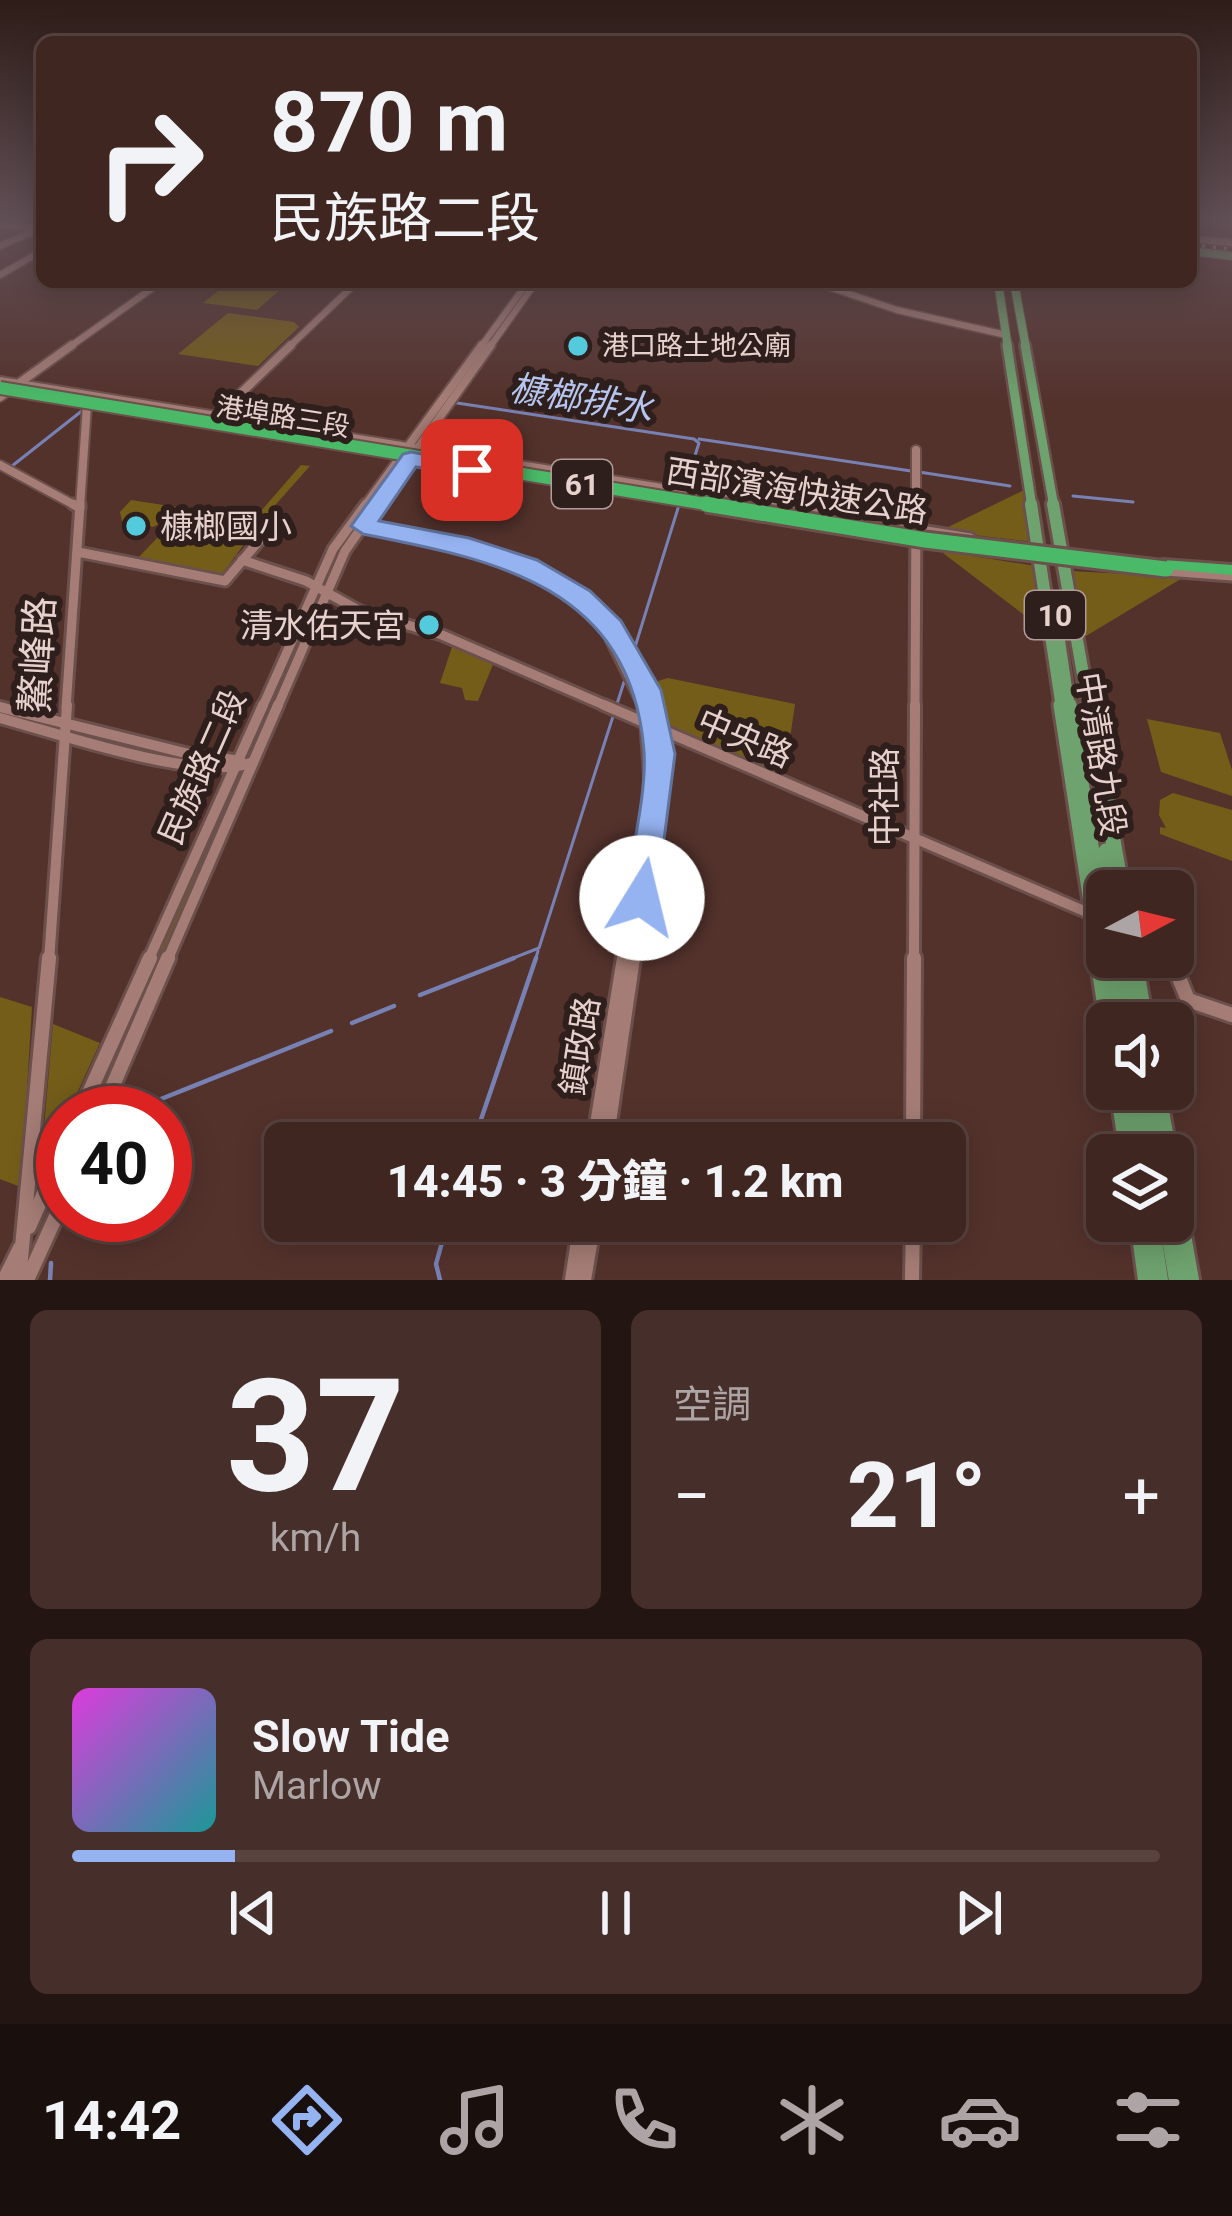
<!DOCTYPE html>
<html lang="zh-TW">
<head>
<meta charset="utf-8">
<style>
  body { margin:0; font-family:Roboto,"Noto Sans TC",sans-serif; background:#462e2a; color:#f1f3f6; height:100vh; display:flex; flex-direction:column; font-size:45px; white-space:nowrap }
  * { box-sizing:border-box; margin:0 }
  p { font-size:39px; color:#ada5a5 }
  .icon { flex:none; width:66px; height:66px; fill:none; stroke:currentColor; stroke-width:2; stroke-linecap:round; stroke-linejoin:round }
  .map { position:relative; height:1280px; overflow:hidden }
  .panel { display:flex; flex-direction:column; gap:30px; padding:30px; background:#231512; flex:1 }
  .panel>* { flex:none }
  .guide { position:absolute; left:36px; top:36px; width:1161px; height:252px; border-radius:18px; box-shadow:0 6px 30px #0003,0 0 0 3px #58433f; background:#3f2621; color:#f1f3f6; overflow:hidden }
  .needle { width:78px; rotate:83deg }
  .buttons { position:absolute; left:1086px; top:870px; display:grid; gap:24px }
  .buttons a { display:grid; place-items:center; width:108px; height:108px; border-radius:18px; background:#3f2621; box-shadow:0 6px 30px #0003,0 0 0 3px #58433f; font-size:60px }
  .speed { position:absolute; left:36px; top:1086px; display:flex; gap:24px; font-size:60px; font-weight:700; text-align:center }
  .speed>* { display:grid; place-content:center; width:156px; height:156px; border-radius:50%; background:#3f2621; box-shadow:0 6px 30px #0003,0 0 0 3px #58433f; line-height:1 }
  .speed .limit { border:18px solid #d22; background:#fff; color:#111 }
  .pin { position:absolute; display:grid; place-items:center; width:102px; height:102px; color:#fff; margin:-51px; border-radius:24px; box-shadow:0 6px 18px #0006 }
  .me { position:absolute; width:132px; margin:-66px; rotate:9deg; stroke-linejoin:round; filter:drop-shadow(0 0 9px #0008) }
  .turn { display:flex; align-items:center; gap:42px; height:252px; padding:0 36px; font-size:54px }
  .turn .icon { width:156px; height:156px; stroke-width:2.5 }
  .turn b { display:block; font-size:84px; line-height:102px }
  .big { font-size:90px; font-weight:800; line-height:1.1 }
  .panel .widget { flex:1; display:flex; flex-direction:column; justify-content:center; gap:18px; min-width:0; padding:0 42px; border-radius:18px; background:#462e2a }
  .panel .dial { align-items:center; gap:0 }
  .dial b { font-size:156px; line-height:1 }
  .song { display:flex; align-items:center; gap:36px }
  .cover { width:144px; height:144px; border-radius:18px; background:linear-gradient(135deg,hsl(300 70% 55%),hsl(180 70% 35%)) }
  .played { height:12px; border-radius:6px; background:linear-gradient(90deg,#95b2f1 15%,#58433f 15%) }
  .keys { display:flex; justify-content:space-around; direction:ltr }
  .heat { display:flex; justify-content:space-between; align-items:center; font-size:66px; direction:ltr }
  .panel .tiles { flex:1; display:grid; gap:30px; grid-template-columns:1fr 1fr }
  .widget:last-child { grid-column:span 2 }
  .trip { position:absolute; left:264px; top:1122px; width:702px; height:120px; border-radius:18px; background:#3f2621; box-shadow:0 6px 30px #0003,0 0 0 3px #58433f; font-weight:800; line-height:120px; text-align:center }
  .tab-bar { display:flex; height:192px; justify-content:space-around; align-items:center; background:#190f0d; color:#ada5a5 }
  .tab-bar .icon { width:84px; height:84px }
  .tab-bar .on { color:#95b2f1 }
  .tab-bar b { font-size:54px; color:#f1f3f6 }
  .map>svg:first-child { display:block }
</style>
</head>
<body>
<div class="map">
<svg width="1232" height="1280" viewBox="0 0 1232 1280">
  <rect width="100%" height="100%" fill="#54322c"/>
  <g fill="#745d19">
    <polygon points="229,282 289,282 257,310 203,303"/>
    <polygon points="228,313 294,322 299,327 258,366 178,354"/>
    <polygon points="301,465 310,466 261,521 220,577 136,560 180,514 153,527 122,521 120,512 131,500 254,519"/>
    <polygon points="1026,489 1034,542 940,531"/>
    <polygon points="947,552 1036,566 1044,630 943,553"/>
    <polygon points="1070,571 1184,577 1081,639"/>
    <polygon points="453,644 494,662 478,701 465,700 462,688 440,683"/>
    <polygon points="668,678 795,704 784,779 663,727 651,683"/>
    <polygon points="1147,719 1220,733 1232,770 1232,796 1161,772"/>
    <polygon points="235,786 94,1113 85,1113 230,788"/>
    <polygon points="1173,793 1232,810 1232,861 1160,834 1160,827 1166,828 1159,815 1160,800"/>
    <polygon points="0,997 32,1007 21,1187 0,1179"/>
    <polygon points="53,1024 100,1043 68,1113 63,1113 63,1124 40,1174"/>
  </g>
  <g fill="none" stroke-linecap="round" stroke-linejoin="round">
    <g stroke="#7881b4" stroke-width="3">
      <polyline points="457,403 694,439 699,443 684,490"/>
      <polyline points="699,439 911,471"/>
      <polyline points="12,466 83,410"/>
      <polyline points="919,472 1010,486"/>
      <polyline points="1073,496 1133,502"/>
      <polyline points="635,647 679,505"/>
      <polyline points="506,961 539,948 624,682"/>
      <polyline points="535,961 538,951"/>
    </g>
    <g stroke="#7881b4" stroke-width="4.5">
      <polyline points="420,995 514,958"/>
      <polyline points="352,1023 394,1006"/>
      <polyline points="126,1113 331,1031"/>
      <polyline points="473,1143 536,958"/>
      <polyline points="50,1280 51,1263"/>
      <polyline points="440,1280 436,1264 448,1221"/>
    </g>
    <defs>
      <g id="minor-far4">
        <polyline points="0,224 39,229 0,246"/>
        <polyline points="1191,239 1232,243"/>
        <polyline points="0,275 42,251"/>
        <polyline points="814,282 897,310 1006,335"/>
        <polyline points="68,348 161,282"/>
        <polyline points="288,348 357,282"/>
        <polyline points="480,348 528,282"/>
        <polyline points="489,348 536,282"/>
      </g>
      <g id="minor-far3">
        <polyline points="0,381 779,507"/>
        <polyline points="0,397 72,345"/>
        <polyline points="214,419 291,345"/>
        <polyline points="0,465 78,507"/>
        <polyline points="80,507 87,405 93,400"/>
        <polyline points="364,507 482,345"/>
        <polyline points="376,507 491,345"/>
        <polyline points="916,507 916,450"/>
      </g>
      <g id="minor-far2">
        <polyline points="73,504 80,508"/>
        <polyline points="760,504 970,538"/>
        <path d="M358,524C490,554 599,560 648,708"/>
        <polyline points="78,552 225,581 270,528"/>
        <polyline points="242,560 306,581 360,611 442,635 611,708"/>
        <polyline points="1166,571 1232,576"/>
        <polyline points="611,639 645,708"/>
        <polyline points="66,708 80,504"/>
        <polyline points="262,708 333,549 366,504"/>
        <polyline points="277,708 345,551 378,504"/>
        <polyline points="915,708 916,504"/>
      </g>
      <g id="minor-far1">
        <polyline points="604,705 1091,914"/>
        <polyline points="0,707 189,754 241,761"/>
        <path d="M0,718C58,733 203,784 253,762"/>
        <polyline points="49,961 67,705"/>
        <polyline points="148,961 263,705"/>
        <polyline points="167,961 278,705"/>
        <polyline points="623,961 651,788 645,705"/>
        <path d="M633,961C645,880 673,785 647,705"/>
        <polyline points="914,961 915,705"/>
      </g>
      <g id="minor">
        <polyline points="1171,958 1188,1000 1232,1015"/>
        <polyline points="80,1113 150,958"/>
        <polyline points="101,1113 168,958"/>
        <polyline points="594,1143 624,958"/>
        <polyline points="606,1143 633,958"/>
        <polyline points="913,1143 914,958"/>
        <polyline points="29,1227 63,1150"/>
        <polyline points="4,1280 20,1248"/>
        <polyline points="19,1280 49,958"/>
        <polyline points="27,1280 63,1201"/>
        <polyline points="572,1280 581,1221"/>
        <polyline points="584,1280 594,1221"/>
        <polyline points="912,1280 913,1221"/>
      </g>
      <g id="major-far4">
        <polyline points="1191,251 1232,256"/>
        <polyline points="998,282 1008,348"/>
        <polyline points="1014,282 1026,348"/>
      </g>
      <g id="major-far3">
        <polyline points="1007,345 1032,507"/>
        <polyline points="1025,345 1054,507"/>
      </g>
      <g id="major-far2">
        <polyline points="1031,504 1062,708"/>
        <polyline points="1053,504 1089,708"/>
        <polyline points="1056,621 1069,708"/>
      </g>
      <g id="major-far1">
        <polyline points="1061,705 1100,961"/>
        <polyline points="1069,705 1107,948"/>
        <polyline points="1089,705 1122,891"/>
        <polyline points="1106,851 1113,891"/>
      </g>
      <g id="major">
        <polyline points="1099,958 1109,1023"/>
        <polyline points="1108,958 1119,1023"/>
        <polyline points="1124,958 1135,1023"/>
        <polyline points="1133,958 1144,1023"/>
        <polyline points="1119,1089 1129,1155"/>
        <polyline points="1129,1089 1139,1155"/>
        <polyline points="1146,1089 1157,1155"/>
        <polyline points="1156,1089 1168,1155"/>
        <polyline points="1173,1184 1190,1280"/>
        <polyline points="1139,1221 1147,1280"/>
        <polyline points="1150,1221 1159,1280"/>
        <polyline points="1168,1221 1178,1280"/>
      </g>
      <polygon id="highway" points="1163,560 1232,565 1232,575 1158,568 1156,565"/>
    </defs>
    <use href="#minor-far4" stroke="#6c504c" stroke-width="9"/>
    <use href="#minor-far3" stroke="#6c504c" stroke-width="12"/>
    <use href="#minor-far2" stroke="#6c504c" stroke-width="15"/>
    <use href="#minor-far1" stroke="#6c504c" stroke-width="16"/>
    <use href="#minor" stroke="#6c504c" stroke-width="20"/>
    <use href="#major-far4" stroke="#6c504c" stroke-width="10"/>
    <use href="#major-far3" stroke="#6c504c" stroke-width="14"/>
    <use href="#major-far2" stroke="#6c504c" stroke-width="18"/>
    <use href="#major-far1" stroke="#6c504c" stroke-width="21"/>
    <use href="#major" stroke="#6c504c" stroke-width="24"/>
    <use href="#highway" stroke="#6c504c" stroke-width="6"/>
    <use href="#minor-far4" stroke="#a57d76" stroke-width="6"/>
    <use href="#minor-far3" stroke="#a57d76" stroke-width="8"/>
    <use href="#minor-far2" stroke="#a57d76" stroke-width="9"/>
    <use href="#minor-far1" stroke="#a57d76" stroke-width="10"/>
    <use href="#minor" stroke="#a57d76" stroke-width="14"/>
    <use href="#major-far4" stroke="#6ea26e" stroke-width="8"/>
    <use href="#major-far3" stroke="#6ea26e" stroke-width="9"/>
    <use href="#major-far2" stroke="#6ea26e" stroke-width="12"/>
    <use href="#major-far1" stroke="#6ea26e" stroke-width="15"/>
    <use href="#major" stroke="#6ea26e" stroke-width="18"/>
    <use href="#highway" fill="#4aba68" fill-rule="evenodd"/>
    <polyline stroke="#baa09b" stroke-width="3" stroke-dasharray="3 8" stroke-linecap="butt" points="1191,245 1232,249"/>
    <defs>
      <polyline id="highway-bridge-far1" points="0,388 724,507"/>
      <polyline id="highway-bridge" points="706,504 925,540 1166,569"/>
    </defs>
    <use href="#highway-bridge-far1" stroke="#6c504c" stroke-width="16" stroke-linecap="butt"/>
    <use href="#highway-bridge" stroke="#6c504c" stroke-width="21" stroke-linecap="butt"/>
    <use href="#highway-bridge-far1" stroke="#4aba68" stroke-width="12"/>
    <use href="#highway-bridge" stroke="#4aba68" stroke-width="15"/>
  </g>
  <linearGradient id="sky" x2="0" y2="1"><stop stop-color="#2e1c18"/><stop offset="0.55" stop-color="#614f56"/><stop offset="1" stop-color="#614f56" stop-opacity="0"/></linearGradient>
  <rect width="1232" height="401" fill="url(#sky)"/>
  <path fill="#95b2f1" stroke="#61749d" stroke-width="3" d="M411,452L472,463L484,470L472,476L416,467L379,521L469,538L537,560L590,591L621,621L661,690L675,754L655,910L642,915L630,910L625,898C631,854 647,793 644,751C631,586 496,560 363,534L351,526L403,454Z"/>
  <g fill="#54cadd" stroke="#2f1f1c" stroke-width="4.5">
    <circle cx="578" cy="346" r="12"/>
    <circle cx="136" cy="526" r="12"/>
    <circle cx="429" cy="625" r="12"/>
  </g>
  <g text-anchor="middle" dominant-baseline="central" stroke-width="12" stroke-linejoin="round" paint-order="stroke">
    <g font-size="27" fill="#e7d1cd" stroke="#2f1f1c" text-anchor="start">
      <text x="602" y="346">港口路土地公廟</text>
    </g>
    <g font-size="27" fill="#e7d1cd" stroke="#2f1f1c">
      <text transform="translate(283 417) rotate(9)">港埠路三段</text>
    </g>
    <g fill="#2f1f1c" stroke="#b09c98" stroke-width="3">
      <rect x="552" y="460" width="60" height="48" rx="9"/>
      <rect x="1025" y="591" width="60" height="48" rx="9"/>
    </g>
    <g font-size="30" font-weight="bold" fill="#e7d1cd">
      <text x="582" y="484">61</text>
      <text x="1055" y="615">10</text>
    </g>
    <g font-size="33" fill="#e7d1cd" stroke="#2f1f1c">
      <text transform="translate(797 491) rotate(9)">西部濱海快速公路</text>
      <text transform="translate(745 738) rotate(23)">中央路</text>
      <text transform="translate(1101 754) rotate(81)">中清路九段</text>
      <text transform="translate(202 767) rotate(-66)">民族路二段</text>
      <text transform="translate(884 797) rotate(-90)">中社路</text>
      <text transform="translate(580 1046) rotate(-81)">鎮政路</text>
    </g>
    <g font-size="33" fill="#e7d1cd" stroke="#2f1f1c" text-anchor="start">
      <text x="160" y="526">槺榔國小</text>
      <text x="405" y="625" text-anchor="end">清水佑天宮</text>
    </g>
    <g font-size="36" font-style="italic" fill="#b6c5ef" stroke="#2f1f1c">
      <text transform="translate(581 399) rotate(9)">槺榔排水</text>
    </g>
    <g font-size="39" fill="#e7d1cd" stroke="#2f1f1c">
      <text transform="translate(38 655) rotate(-87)">鰲峰路</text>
    </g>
  </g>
</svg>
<div class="buttons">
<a><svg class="needle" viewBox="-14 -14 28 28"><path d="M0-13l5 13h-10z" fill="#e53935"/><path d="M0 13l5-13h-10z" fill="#ada5a5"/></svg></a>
<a><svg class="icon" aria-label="sound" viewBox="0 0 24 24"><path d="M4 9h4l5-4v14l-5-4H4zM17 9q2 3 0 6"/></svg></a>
<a><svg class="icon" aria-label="layers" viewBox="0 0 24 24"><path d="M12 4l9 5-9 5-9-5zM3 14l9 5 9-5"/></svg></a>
</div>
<div class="speed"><div class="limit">40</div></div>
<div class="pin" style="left:472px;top:470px;background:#d93025"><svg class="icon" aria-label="arrive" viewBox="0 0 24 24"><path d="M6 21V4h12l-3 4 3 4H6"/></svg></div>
<svg class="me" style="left:642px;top:898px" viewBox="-20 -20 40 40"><circle r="19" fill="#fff"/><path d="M0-13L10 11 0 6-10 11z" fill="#95b2f1"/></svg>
<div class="trip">14:45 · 3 分鐘 · 1.2 km</div>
<div class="guide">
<div class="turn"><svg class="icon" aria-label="right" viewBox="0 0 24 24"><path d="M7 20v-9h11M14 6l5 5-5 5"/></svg><div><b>870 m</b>民族路二段</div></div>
</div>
</div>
<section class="panel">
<div class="tiles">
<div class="widget dial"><b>37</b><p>km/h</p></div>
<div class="widget"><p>空調</p>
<div class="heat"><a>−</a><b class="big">21°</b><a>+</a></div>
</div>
<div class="widget">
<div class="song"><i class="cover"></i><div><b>Slow Tide</b><p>Marlow</p></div></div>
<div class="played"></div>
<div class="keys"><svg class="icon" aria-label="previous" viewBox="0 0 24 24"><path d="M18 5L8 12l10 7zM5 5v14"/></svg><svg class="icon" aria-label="pause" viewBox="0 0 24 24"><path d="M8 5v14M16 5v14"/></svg><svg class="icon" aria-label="next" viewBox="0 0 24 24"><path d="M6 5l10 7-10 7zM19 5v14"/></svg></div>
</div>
</div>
</section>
<nav class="tab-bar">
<b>14:42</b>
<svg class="icon on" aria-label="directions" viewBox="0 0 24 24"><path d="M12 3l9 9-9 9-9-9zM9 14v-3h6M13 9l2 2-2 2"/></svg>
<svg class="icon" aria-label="music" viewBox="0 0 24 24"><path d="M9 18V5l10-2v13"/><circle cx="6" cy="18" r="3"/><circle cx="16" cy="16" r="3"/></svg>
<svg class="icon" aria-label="phone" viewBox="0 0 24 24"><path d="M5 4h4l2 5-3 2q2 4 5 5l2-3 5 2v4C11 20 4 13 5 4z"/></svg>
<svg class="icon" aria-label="climate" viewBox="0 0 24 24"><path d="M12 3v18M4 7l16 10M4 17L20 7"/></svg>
<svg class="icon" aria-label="car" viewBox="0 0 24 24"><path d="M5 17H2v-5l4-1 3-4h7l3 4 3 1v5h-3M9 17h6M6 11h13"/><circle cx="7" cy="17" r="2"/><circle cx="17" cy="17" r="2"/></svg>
<svg class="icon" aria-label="filters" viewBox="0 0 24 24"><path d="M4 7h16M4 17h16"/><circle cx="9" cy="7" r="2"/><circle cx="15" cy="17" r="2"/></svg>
</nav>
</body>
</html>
